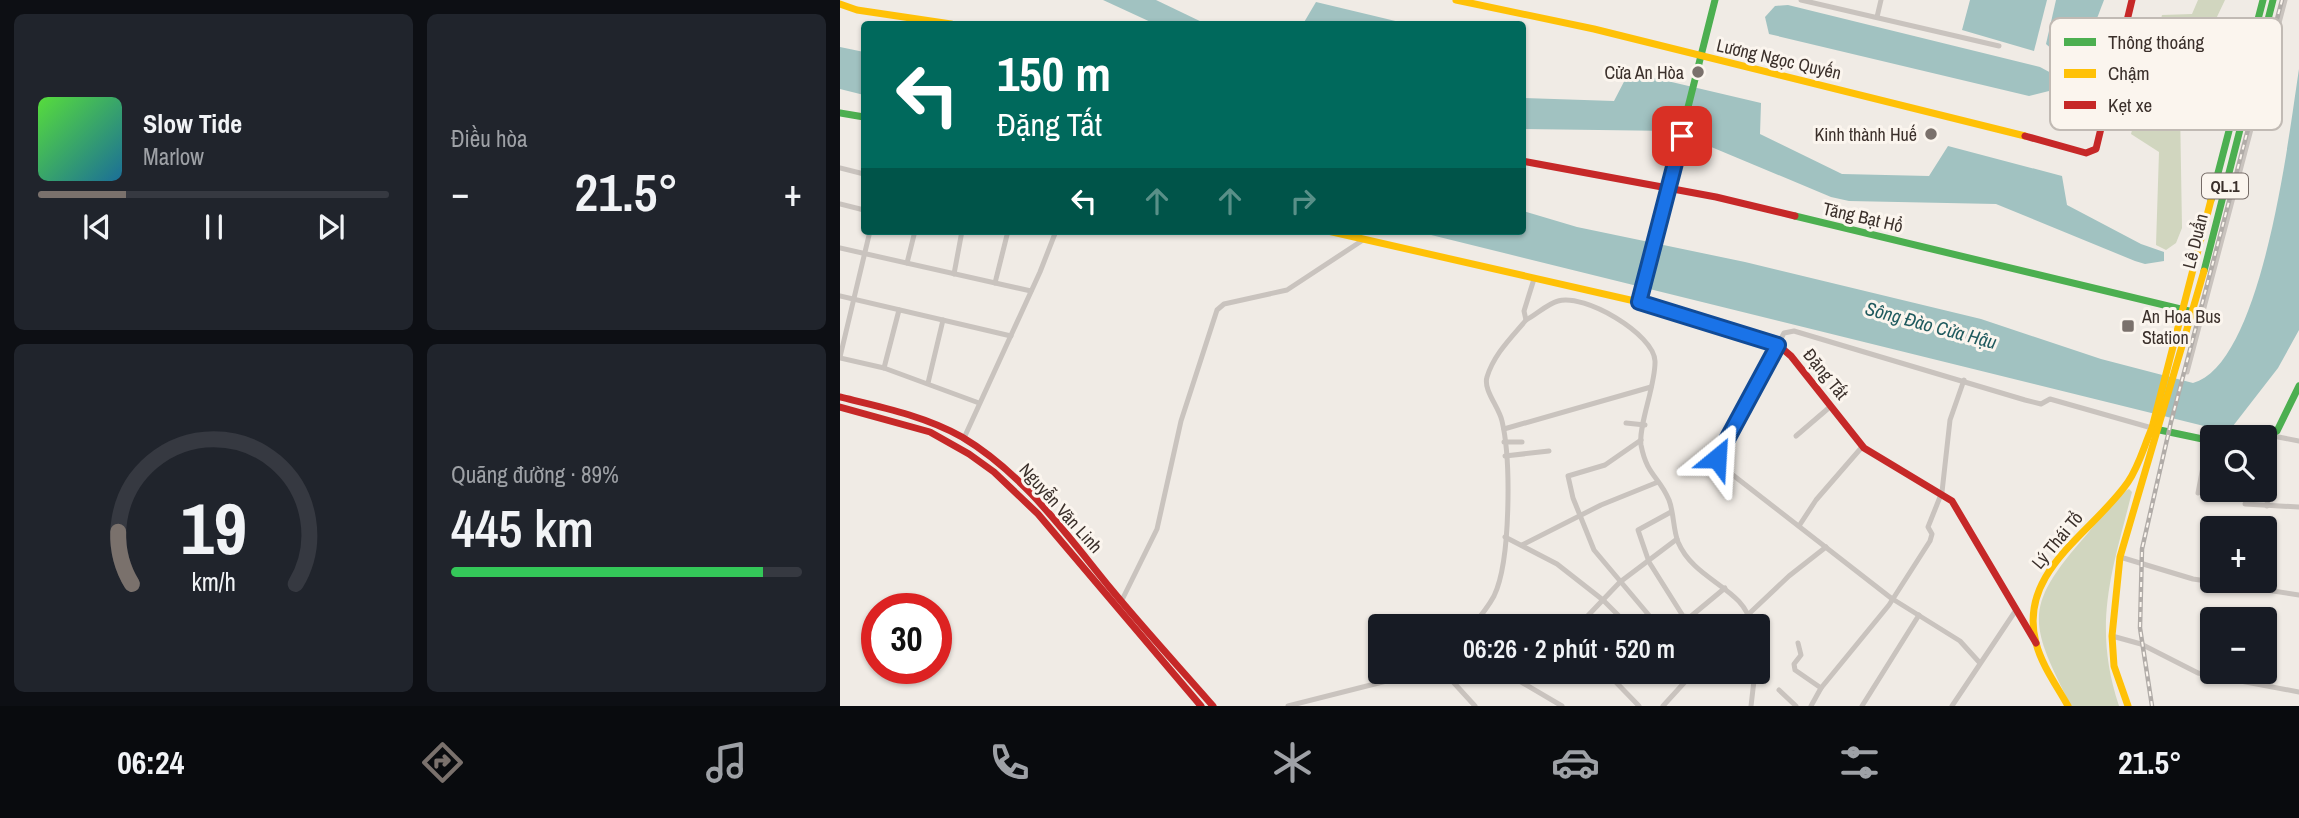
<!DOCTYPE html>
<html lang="vi">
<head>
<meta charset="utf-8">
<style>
  body { margin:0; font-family:"Archivo Narrow",sans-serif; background:#20242c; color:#f1f3f6; height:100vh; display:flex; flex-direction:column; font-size:26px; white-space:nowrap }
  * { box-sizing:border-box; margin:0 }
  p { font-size:23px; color:#9ea1a6 }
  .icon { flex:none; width:38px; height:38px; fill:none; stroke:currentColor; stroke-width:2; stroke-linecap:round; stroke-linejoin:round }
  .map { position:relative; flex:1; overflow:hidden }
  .details { display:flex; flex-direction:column; gap:14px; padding:14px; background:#0d0f14; width:840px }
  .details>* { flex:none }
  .banner { position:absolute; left:21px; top:21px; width:665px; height:214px; border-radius:7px; box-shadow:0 2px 5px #0004; background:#00695c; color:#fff; overflow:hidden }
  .fabs { position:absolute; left:1360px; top:425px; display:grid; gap:14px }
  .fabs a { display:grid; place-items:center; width:77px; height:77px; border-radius:7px; background:#171b24; box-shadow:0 2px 5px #0004; font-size:35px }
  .speed { position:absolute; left:21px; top:593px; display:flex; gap:14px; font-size:35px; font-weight:700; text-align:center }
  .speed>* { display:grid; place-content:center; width:91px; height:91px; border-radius:50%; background:#171b24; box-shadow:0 2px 5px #0004; line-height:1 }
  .speed .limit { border:10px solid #d22; background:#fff; color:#111 }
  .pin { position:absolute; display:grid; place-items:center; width:60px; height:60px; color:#fff; margin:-30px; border-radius:14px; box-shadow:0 4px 10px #0006 }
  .me { position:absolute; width:77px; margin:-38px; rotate:27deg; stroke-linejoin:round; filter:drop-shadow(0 0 5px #0008) }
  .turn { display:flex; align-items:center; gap:24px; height:147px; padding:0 21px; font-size:32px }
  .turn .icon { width:91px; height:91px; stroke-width:2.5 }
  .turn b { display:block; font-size:49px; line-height:60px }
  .lanes { display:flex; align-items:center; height:66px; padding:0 21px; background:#0003; justify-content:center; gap:35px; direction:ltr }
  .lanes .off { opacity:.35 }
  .big { font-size:52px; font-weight:600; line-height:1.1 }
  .details .widget { flex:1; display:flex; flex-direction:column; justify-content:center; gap:10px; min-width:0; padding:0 24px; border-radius:10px; background:#20242c }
  .details .dial { align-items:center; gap:0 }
  .dial svg { height:182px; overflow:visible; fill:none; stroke:#363941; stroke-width:7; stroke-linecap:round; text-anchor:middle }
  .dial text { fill:#f1f3f6; stroke:none }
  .song { display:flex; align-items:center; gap:21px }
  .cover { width:84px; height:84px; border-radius:10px; background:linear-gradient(135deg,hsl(110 70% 55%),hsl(200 70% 35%)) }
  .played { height:7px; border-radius:4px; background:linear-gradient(90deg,#7a716c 25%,#363941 25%) }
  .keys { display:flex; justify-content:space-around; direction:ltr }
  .heat { display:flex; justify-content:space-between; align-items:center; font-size:38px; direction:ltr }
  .charge { height:10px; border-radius:5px; background:linear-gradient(90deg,#34c759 89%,#363941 0) }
  .details .tiles { flex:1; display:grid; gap:14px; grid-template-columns:repeat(2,1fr) }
  .trip { position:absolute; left:528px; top:614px; width:402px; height:70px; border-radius:7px; background:#171b24; box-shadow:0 2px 5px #0004; font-weight:600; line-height:70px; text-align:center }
  .tab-bar { display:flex; height:112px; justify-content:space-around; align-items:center; background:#090b0e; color:#9ea1a6 }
  .tab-bar .icon { width:49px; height:49px }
  .tab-bar .selected { color:#7a716c }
  .tab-bar b { font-size:32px; color:#f1f3f6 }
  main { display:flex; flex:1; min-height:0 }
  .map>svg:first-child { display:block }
</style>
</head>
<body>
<main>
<section class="details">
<div class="tiles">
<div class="widget">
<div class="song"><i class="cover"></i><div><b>Slow Tide</b><p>Marlow</p></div></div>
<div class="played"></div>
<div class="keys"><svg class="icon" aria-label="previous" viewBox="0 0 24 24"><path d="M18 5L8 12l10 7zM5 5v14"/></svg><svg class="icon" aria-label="pause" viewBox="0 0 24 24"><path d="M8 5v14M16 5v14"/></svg><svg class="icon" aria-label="next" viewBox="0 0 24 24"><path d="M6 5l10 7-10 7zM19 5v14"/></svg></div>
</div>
<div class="widget"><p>Điều hòa</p>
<div class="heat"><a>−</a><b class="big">21.5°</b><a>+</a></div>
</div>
<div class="widget dial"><svg viewBox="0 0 100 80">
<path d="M14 69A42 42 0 1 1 86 69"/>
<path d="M14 69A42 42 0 0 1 8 46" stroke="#7a716c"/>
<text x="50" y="56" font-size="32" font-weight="700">19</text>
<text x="50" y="72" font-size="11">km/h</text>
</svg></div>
<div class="widget"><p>Quãng đường · 89%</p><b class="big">445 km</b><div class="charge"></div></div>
</div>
</section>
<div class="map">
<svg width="1459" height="706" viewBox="0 0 1459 706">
  <rect width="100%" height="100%" fill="#f0ebe5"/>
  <g fill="#d1d6bf">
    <polygon points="1358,0 1385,0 1347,80 1340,107 1342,228 1336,243 1326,250 1316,245 1319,152 1291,134 1322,15 1352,14"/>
    <path d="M1289,489L1292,492C1272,572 1252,624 1279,706H1231C1188,621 1183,607 1248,533C1259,520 1274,496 1289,489Z"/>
  </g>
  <g fill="#a1c2c1">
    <polygon points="263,0 316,0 366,24 315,24"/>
    <polygon points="1130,0 1207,0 1194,51 1122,30"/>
    <polygon points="1216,0 1264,0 1248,42 1238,53 1214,51 1206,44"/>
    <polygon points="476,2 568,24 463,24"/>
    <polygon points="948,5 1200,67 1213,74 1214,83 1209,91 1189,96 929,34 925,17 935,6"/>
    <polygon points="0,47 24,52 24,95 0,89"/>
    <path d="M1459,69V330L1438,368L1393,426H1364L575,231H682L683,211L737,227L905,262L1141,319L1261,359L1353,383C1423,364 1449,134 1459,69Z"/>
    <polygon points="789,72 921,103 920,134 1002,174 1089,176 1108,146 1222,176 1227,205 1301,244 1324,252 1324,261 1305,264 1295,261 1156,204 1009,201 991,197 833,131 683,129 682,98 774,101"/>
  </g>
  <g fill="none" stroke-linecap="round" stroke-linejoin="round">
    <g stroke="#c9c3be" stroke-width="5">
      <polyline points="961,0 1159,46"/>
      <polyline points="1037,17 1041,0"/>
      <polyline points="0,168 24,174"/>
      <polyline points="0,204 24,210"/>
      <polyline points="0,248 191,291"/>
      <polyline points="67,263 75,231"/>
      <polyline points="114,274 122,231"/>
      <polyline points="155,283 168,231"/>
      <polyline points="0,296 171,336"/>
      <path d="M686,320C696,315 707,304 718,301C744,293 814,334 815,361C816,384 798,426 801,445C807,476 819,476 829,500C834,513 833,529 838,542C855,582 906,588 911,626"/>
      <polyline points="0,357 30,231"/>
      <polyline points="0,358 44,368 139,403"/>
      <polyline points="44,368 59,310"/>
      <polyline points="1347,372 1445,0"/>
      <polyline points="88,383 103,320"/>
      <polyline points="786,423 805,425"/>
      <polyline points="664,429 811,387"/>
      <polyline points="956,436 991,406"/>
      <polyline points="124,438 200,272 216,231"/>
      <polyline points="801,440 765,465 728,476 733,498 754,550 818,626"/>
      <polyline points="664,442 682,442"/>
      <polyline points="665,456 709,451"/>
      <polyline points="1358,493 1368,441"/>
      <polyline points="1405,504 1459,507"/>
      <polyline points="1427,506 1433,436 1459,441"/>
      <polyline points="831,512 798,530 809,562 843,616 850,617 885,588"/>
      <polyline points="959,526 976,500 1022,447"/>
      <polyline points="665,537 717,564 763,600 789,626"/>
      <polyline points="682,545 761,505 818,482"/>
      <polyline points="1280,557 1353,579 1459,595"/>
      <polyline points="281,602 317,529 341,421 377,310 384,304 447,290 523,240"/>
      <polyline points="642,615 661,626"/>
      <path d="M632,626C640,617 648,607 654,596C671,561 671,459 662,421C659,407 643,390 647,377C654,354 671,338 686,320L684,311L694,279"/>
      <polyline points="738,626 780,582 837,539"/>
      <polyline points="838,626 845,623 848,626"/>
      <polyline points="896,626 949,576 986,547"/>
      <polyline points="1272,636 1301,644 1358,673 1459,692"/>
      <polyline points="958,643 961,655 954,664 955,670 981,688"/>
      <polyline points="1139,662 1120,641 1051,598 880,465 877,459 944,333 954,331 1185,400 1201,404 1210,399 1312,428"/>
      <polyline points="604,672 635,706"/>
      <polyline points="664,672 722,706"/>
      <polyline points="761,672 768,674 799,706"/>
      <polyline points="939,690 956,706"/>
      <polyline points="448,706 582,672"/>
      <polyline points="823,706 854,672"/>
      <polyline points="911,706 915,672"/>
      <polyline points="971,706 981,688 1049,605 1090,541 1092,534 1088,527 1102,492 1110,420 1124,380"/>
      <polyline points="1022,706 1079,615"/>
      <polyline points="1112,706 1176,610"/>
    </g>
    <g stroke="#4caf50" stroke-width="7">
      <polyline points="0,113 24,117"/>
      <polyline points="1371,200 1423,0"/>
      <polyline points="955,216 1353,312"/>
      <polyline points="1364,271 1433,0"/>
      <polyline points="799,302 875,0"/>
      <polyline points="1315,429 1372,441"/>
      <polyline points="1424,438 1437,431 1459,386"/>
    </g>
    <g stroke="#ffc107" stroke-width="7">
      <polyline points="616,0 754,29 1185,136"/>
      <polyline points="0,4 17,10 111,24"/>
      <polyline points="488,231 799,302 906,335"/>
      <path d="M1228,706C1217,686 1202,666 1196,643C1177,571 1253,533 1288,482C1299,466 1304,446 1312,428L1371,200"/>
      <polyline points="1288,706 1274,666 1272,636 1280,557 1364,271"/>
    </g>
    <g stroke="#c62828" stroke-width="7">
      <polyline points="1395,111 1403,112"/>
      <polyline points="1185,136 1246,153 1256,149 1292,0"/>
      <polyline points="682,161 876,197 955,216"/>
      <polyline points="906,335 938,345 951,356 1024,448 1112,501 1196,643"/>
      <path d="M0,397C41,407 85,416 122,437C184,474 226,534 271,589C304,629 339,667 373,706"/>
      <polyline points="0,407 90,432 129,454 154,472 198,514 361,706"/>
    </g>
    <defs>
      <polyline id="rail" points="1312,706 1300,628 1302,549 1331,422 1442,0"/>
    </defs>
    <use href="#rail" stroke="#b1aca8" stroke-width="4.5"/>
    <use href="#rail" stroke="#fbf5ee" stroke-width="2" stroke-dasharray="5" stroke-linecap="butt"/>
  </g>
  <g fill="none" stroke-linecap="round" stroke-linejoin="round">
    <defs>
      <polyline id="route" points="842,136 799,302 938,345 877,458"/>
    </defs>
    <use href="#route" stroke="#114b97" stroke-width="18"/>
    <use href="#route" stroke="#1a73e8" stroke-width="12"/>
  </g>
  <g fill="#7a716c" stroke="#fbf5ee" stroke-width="2.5">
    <circle cx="858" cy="72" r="7"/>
    <circle cx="1091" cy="134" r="7"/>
    <rect x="1281" y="319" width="14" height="14" rx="3.5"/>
  </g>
  <g text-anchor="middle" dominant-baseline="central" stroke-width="6" stroke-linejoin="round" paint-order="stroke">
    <rect fill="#fbf5ee" stroke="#756b66" stroke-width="2" x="1362" y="173.5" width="46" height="25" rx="5"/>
    <g font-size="16" font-weight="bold" fill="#3b302b">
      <text x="1385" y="186">QL.1</text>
    </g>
    <g font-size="18" fill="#3b302b" stroke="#fbf5ee">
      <text transform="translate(939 59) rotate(13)">Lương Ngọc Quyến</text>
      <text transform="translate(1023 217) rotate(13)">Tăng Bạt Hổ</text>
      <text transform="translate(1355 241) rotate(-76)">Lê Duẩn</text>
      <text transform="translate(986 374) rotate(51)">Đặng Tất</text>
      <text transform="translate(221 508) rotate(48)">Nguyễn Văn Linh</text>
      <text transform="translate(1217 540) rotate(-50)">Lý Thái Tổ</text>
    </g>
    <g font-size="18" fill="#3b302b" stroke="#fbf5ee" text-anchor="end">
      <text x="844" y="72">Cửa An Hòa</text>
      <text x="1077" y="134">Kinh thành Huế</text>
      <text x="1302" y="316" text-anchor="start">An Hoa Bus<tspan x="1302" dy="21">Station</tspan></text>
    </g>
    <g font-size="19" font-style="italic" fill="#1f5a5e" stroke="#fbf5ee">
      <text transform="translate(1091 325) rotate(15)">Sông Đào Cửa Hậu</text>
    </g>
  </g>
  <rect x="1210" y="18" width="232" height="112" rx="10" fill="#fbf5ee" stroke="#c1bab4" stroke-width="2"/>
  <rect x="1224" y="38" width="32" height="8" fill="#4caf50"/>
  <rect x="1224" y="69" width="32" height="9" fill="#ffc107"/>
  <rect x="1224" y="101" width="32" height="8" fill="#c62828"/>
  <g font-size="19" fill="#3b302b">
    <text x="1268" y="49">Thông thoáng</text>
    <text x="1268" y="80">Chậm</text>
    <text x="1268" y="112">Kẹt xe</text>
  </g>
</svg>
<div class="fabs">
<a><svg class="icon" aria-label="search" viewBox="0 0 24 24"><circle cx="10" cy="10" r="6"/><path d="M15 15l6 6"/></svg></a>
<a>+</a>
<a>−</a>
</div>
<div class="speed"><div class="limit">30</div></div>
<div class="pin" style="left:842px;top:136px;background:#d93025"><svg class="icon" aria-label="arrive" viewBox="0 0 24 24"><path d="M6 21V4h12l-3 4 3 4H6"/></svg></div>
<svg class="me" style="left:877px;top:458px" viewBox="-20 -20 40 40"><path d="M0-17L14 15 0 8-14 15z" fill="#1a73e8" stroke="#fff" stroke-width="4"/></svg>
<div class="trip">06:26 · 2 phút · 520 m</div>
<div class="banner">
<div class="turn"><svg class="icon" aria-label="left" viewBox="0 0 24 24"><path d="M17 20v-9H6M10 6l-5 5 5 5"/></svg><div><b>150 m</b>Đặng Tất</div></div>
<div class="lanes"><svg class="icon" aria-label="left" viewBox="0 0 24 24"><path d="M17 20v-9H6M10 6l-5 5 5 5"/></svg><svg class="icon off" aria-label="ahead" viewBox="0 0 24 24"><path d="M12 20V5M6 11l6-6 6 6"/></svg><svg class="icon off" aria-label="ahead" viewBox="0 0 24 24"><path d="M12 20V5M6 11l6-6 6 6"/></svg><svg class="icon off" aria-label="right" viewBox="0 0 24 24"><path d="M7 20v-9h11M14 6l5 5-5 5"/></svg></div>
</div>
</div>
</main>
<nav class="tab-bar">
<b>06:24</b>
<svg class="icon selected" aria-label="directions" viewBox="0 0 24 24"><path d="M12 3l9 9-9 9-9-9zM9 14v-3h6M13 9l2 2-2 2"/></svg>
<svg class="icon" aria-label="music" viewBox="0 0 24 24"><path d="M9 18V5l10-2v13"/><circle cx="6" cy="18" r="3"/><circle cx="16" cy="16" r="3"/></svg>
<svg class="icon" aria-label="phone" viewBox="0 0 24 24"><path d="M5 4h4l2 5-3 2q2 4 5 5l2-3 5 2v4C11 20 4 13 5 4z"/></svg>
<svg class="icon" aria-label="climate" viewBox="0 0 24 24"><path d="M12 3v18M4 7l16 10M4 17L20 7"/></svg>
<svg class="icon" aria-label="car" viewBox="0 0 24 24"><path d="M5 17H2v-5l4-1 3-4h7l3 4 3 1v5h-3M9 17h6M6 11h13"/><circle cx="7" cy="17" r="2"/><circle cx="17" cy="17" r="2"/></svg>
<svg class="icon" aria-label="filters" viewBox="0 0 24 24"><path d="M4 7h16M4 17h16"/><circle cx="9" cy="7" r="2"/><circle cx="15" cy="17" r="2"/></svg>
<b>21.5°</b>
</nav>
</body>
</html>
